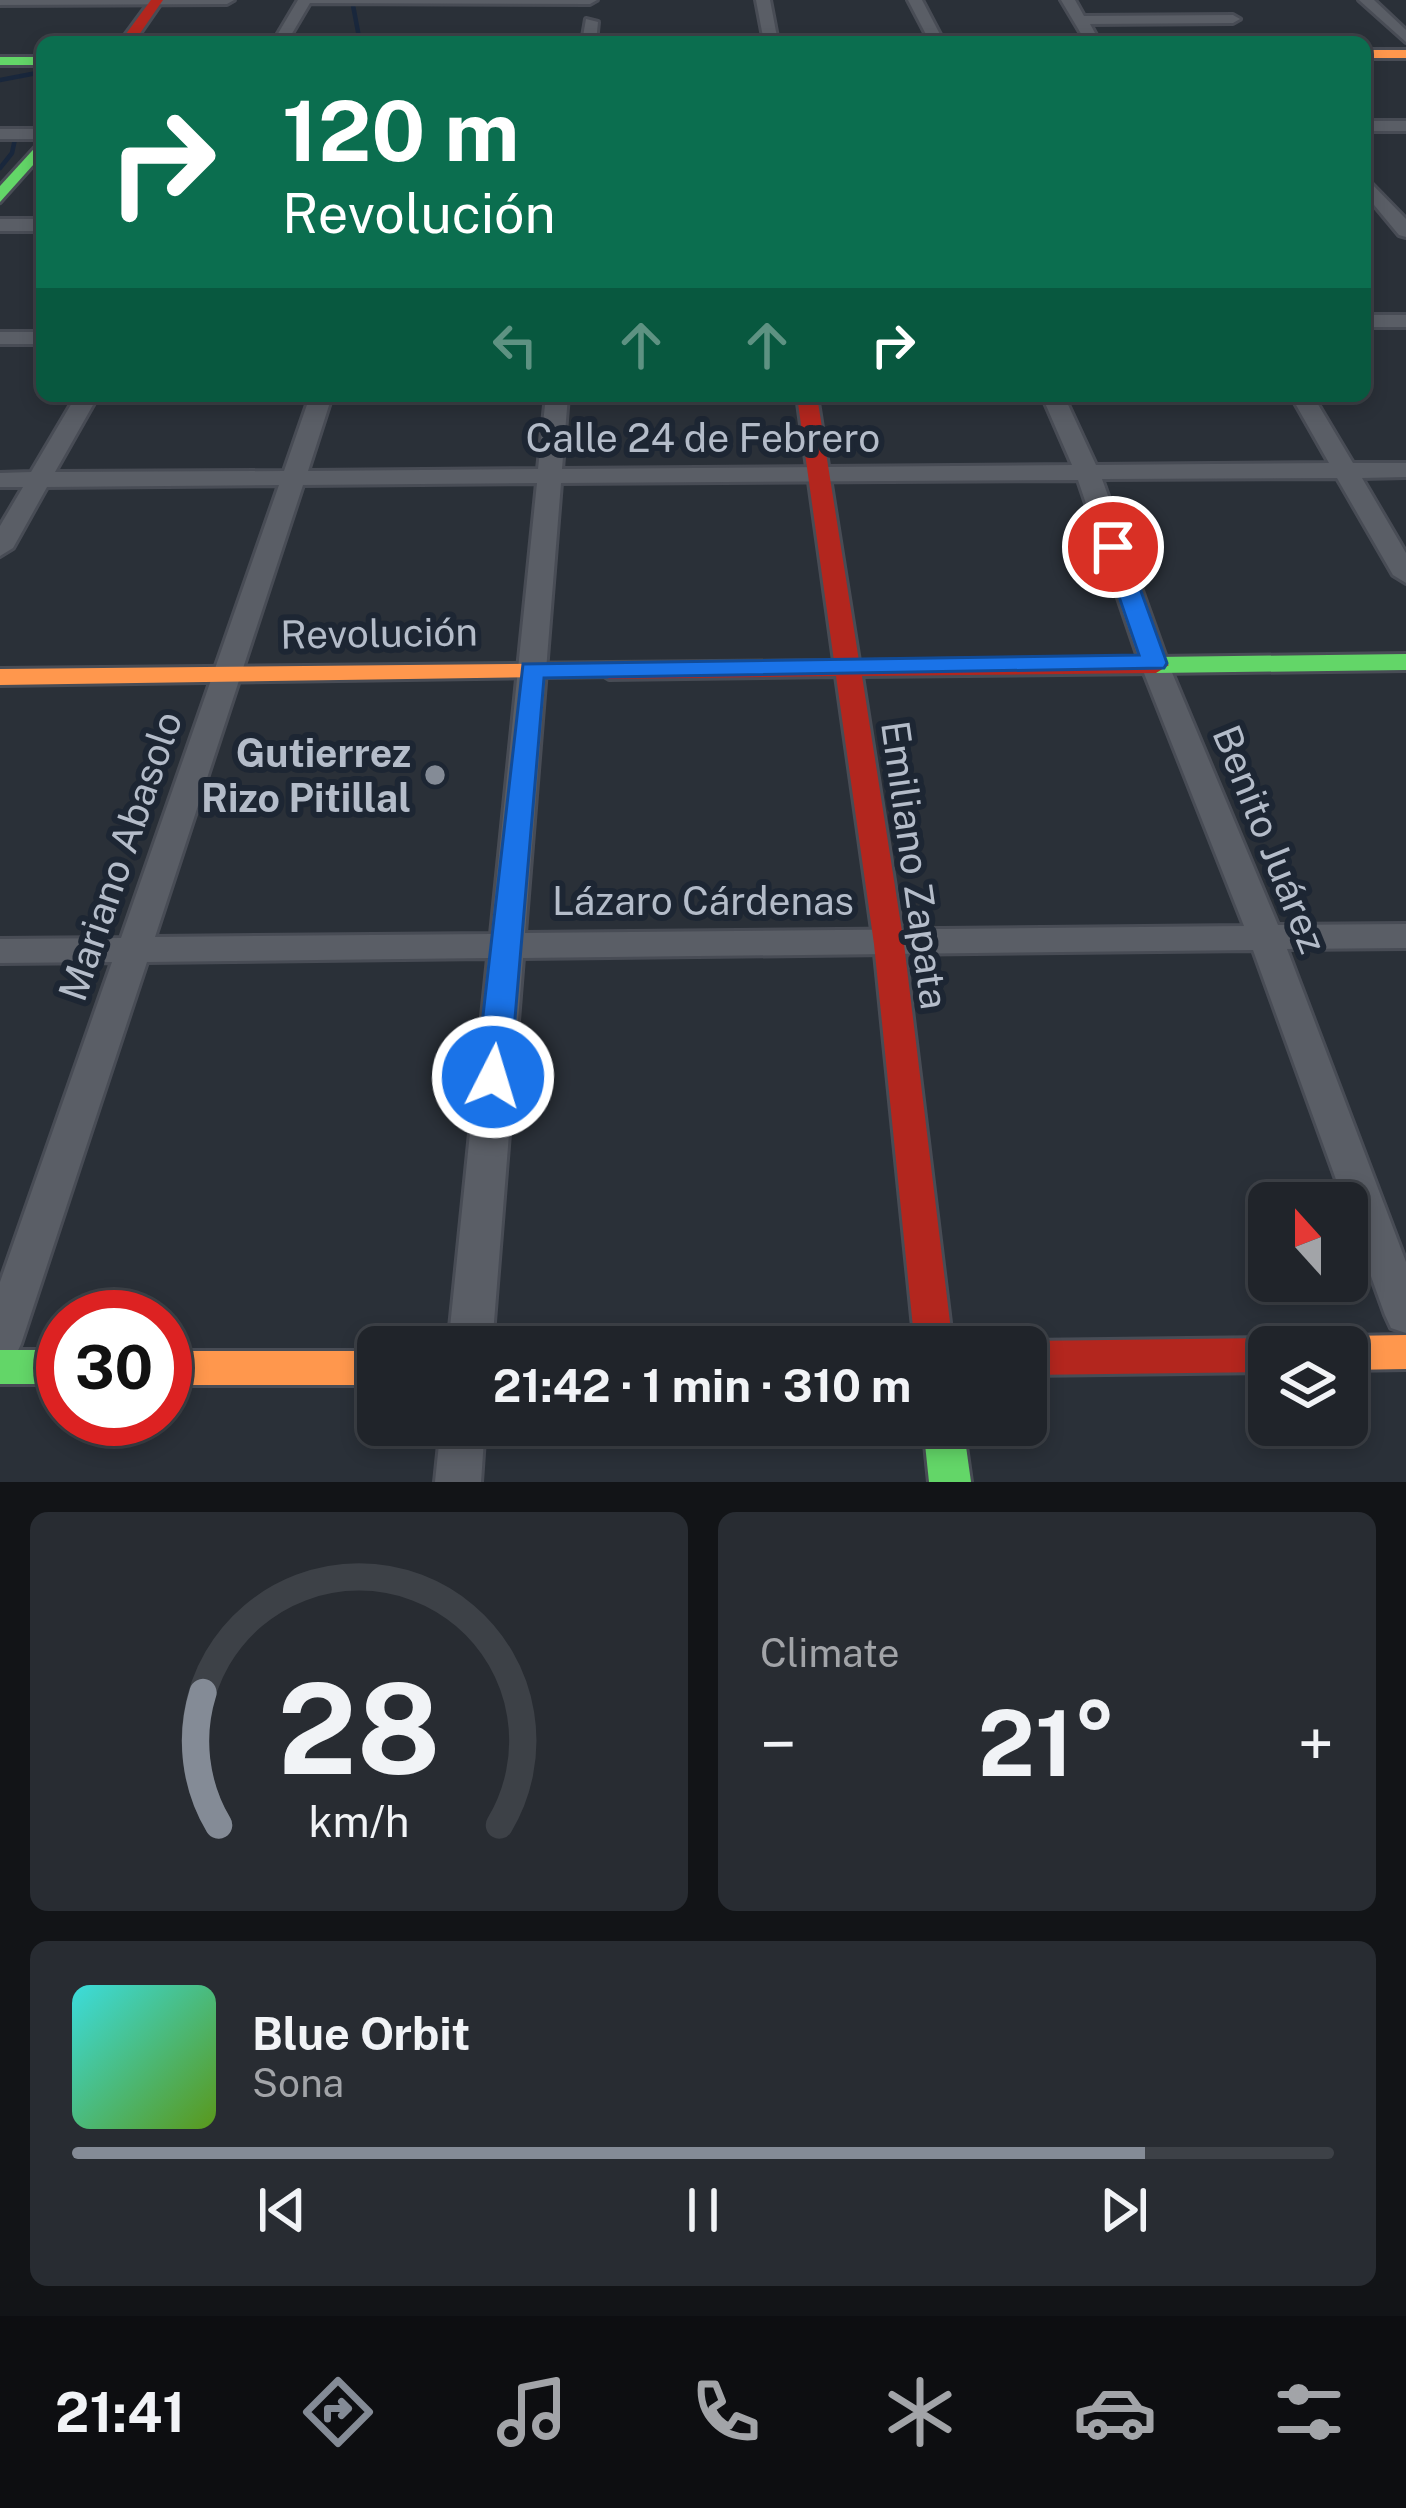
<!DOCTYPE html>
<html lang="en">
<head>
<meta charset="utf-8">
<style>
  body { margin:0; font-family:"Public Sans",sans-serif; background:#282c32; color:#f1f3f6; height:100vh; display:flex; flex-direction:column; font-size:45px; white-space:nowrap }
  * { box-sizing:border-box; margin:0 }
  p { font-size:39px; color:#a2a4a8 }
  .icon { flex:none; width:66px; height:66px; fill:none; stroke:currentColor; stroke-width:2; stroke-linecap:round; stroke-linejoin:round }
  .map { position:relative; height:1482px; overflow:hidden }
  .panel { display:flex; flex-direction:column; gap:30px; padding:30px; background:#121417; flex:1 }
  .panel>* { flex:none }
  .banner { position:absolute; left:36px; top:36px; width:1335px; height:366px; border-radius:18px; box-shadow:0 6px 18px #0003,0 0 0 3px #3d4147; background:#0b6e4f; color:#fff; overflow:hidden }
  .needle { width:78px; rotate:339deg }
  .tools { position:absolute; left:1248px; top:1182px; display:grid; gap:24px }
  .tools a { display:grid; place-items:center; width:120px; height:120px; border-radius:18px; background:#20242a; box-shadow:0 6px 18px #0003,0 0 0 3px #3d4147; font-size:60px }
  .speed { position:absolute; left:36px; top:1290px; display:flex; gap:24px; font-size:60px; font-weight:700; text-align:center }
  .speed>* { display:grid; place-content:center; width:156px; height:156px; border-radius:50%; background:#20242a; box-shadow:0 6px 18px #0003,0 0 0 3px #3d4147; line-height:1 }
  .speed .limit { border:18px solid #d22; background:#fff; color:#111 }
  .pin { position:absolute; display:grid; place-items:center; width:102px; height:102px; color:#fff; margin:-51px; border:6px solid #fff; border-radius:50%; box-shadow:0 3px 12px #0007 }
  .me { position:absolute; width:132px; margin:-66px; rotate:5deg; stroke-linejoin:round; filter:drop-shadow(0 0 9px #0008) }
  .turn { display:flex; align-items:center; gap:42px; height:252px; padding:0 48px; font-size:54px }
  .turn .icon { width:156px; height:156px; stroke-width:2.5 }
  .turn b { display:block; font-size:84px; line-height:102px }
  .lanes { display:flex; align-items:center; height:114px; padding:0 48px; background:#0003; justify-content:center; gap:60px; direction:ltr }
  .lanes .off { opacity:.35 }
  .big { font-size:90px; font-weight:700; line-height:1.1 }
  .panel .widget { flex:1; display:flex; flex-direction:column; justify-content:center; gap:18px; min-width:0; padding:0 42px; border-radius:18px; background:#282c32 }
  .panel .dial { align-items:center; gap:0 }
  .dial svg { height:312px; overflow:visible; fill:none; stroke:#3d4147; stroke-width:7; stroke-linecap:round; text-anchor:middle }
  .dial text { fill:#f1f3f6; stroke:none }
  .song { display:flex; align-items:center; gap:36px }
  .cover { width:144px; height:144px; border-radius:18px; background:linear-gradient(135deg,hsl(180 70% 55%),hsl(90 70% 35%)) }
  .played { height:12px; border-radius:6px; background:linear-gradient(90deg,#848b96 85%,#3d4147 85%) }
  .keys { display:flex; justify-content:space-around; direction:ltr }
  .heat { display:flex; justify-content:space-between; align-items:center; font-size:66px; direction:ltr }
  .panel .tiles { flex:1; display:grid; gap:30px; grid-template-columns:1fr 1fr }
  .widget:last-child { grid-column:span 2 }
  .trip { position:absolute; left:357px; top:1326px; width:690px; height:120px; border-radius:18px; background:#20242a; box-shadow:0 6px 18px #0003,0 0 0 3px #3d4147; font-weight:700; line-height:120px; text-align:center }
  .dock { display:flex; height:192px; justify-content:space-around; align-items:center; background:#0d0e11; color:#a2a4a8 }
  .dock .icon { width:84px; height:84px }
  .dock .active { color:#848b96 }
  .dock b { font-size:54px; color:#f1f3f6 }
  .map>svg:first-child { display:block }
</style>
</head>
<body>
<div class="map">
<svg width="1406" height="1482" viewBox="0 0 1406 1482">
  <rect width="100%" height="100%" fill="#2a3038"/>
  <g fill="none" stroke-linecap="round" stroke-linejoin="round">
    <g stroke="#19273c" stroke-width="4.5">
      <polyline points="342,42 359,37 352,0"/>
      <polyline points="0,80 42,72"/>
      <polyline points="0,168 12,153 15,139"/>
    </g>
    <defs>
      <g id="street">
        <polygon points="0,0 234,0 227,4 0,5"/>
        <polygon points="298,0 597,0 590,4 310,3 287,42 273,42"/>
        <polygon points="756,0 770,0 778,42 764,42"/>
        <polygon points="908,0 922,0 944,42 930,42"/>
        <polygon points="1061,0 1075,0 1084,16 1233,15 1240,19 1233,23 1090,24 1100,42 1086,42"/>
        <polygon points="1359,0 1374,0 1406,30 1406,42"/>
        <polygon points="586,19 598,22 596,42 582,42"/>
        <rect x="1365" y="121" width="41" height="10"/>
        <rect x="0" y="129" width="42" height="10"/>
        <polygon points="1365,177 1406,219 1406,237 1399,235 1365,194"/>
        <rect x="0" y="219" width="42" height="12"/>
        <rect x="1365" y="315" width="41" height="12"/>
        <rect x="0" y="332" width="42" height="12"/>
        <path d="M76,396H98L55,472L284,471L310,396H332L308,471L538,469L546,396H568L562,469L1072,465L1042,396H1064L1096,465L1329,463L1291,396H1313L1353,463H1406V477L1362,478L1406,553V583L1393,575L1337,478L1102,479L1168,663L1278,925L1406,924V948L1287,949L1406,1262V1333L1391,1328L1385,1315L1253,950L523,958L492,1347H448L488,958L147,962L21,1344L15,1357L0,1363V1282L112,962L0,963V939L121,938L279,485L47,487L13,548L0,556V526L23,487H0V473L31,472ZM1078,480L1140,663L1244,926L525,933L561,483ZM537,483L491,934L155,937L303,485Z"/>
        <polygon points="441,1425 485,1425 481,1482 435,1482"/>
      </g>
      <g id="fast">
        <rect x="0" y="57" width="42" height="8"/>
        <polygon points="42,140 42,155 0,202 0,186"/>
        <polygon points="1406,654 1406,670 1156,673 1143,665 1156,657"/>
        <rect x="0" y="1350" width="63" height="34"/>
        <polygon points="923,1425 963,1425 971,1482 929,1482"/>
      </g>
      <g id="slow">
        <rect x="1365" y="50" width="41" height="8"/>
        <polygon points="609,663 622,671 618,676 0,685 0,669"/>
        <polygon points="1406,1335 1406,1369 1347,1370 1347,1347 1330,1347 1333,1341 1347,1336"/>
        <rect x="165" y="1351" width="213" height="34"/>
      </g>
      <g id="jam">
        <polygon points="151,0 163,0 134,42 120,42"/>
        <polygon points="797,396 817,396 859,661 1156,657 1169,665 1156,673 862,676 904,944 953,1347 915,1347 874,944 836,676 609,679 596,671 609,663 834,661"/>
        <polygon points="1269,1338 1285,1347 1269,1347 1269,1372 1026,1375 1026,1347 1012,1347 1026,1341"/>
      </g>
    </defs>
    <use href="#street" stroke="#484c55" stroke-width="6"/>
    <use href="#fast" stroke="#484c55" stroke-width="6"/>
    <use href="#slow" stroke="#484c55" stroke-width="6"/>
    <use href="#jam" stroke="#484c55" stroke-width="6"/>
    <use href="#street" fill="#5a5e66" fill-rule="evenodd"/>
    <use href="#fast" fill="#63d668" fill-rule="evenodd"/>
    <use href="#slow" fill="#ff974d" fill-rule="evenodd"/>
    <use href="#jam" fill="#b3261e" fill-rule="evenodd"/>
  </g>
  <polygon fill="#1a73e8" stroke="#114b97" stroke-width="3" points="1113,540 1125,547 1167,663 1164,668 544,678 510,1077 505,1086 493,1090 481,1086 476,1077 523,664 1139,655 1102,547"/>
  <circle fill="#848b96" stroke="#1d2633" stroke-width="4.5" cx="435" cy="775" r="12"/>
  <g text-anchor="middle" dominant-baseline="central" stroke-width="12" stroke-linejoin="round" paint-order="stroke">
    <g font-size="39" fill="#b4bcc9" stroke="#1d2633">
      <text x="703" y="438">Calle 24 de Febrero</text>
      <text transform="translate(379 633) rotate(-1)">Revolución</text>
      <text transform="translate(1270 839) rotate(68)">Benito Juárez</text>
      <text transform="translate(120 856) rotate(-71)">Mariano Abasolo</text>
      <text transform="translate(915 865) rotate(82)">Emiliano Zapata</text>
      <text x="703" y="901">Lázaro Cárdenas</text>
    </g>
    <g font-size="39" font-weight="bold" fill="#b4bcc9" stroke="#1d2633" text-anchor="end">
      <text x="411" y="753">Gutierrez<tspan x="411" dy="45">Rizo Pitillal</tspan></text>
    </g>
  </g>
</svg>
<div class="tools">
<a><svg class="needle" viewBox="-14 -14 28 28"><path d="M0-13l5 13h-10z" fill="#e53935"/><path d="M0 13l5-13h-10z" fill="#a2a4a8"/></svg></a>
<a><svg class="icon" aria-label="layers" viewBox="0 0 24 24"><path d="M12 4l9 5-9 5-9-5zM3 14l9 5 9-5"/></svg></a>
</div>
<div class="speed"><div class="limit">30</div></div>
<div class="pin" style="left:1113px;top:547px;background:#d93025"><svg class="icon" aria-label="arrive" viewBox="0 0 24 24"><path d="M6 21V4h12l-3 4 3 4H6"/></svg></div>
<svg class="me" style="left:493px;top:1077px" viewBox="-20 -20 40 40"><circle r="17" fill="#1a73e8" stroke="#fff" stroke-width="3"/><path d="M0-11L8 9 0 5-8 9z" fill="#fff"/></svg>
<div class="trip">21:42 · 1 min · 310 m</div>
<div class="banner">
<div class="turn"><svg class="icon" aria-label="right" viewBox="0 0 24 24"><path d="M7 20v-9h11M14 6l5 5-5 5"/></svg><div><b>120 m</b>Revolución</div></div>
<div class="lanes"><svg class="icon off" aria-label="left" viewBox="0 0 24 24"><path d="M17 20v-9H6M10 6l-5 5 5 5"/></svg><svg class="icon off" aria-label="ahead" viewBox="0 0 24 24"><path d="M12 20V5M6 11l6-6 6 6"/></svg><svg class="icon off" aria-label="ahead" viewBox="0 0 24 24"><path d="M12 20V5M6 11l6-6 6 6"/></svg><svg class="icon" aria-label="right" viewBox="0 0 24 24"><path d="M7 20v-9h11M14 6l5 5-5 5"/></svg></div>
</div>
</div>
<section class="panel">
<div class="tiles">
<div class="widget dial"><svg viewBox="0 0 100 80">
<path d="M14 69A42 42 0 1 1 86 69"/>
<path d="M14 69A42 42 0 0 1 10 35" stroke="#848b96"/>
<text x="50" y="56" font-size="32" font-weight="700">28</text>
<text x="50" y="72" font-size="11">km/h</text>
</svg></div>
<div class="widget"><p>Climate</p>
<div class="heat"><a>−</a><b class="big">21°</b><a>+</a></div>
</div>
<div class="widget">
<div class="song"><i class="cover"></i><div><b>Blue Orbit</b><p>Sona</p></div></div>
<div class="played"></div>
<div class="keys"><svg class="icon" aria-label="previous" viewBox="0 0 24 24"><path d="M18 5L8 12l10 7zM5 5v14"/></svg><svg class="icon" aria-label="pause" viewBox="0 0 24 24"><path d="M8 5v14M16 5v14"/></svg><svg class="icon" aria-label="next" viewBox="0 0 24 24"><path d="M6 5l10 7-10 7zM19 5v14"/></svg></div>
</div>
</div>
</section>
<nav class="dock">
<b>21:41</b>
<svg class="icon active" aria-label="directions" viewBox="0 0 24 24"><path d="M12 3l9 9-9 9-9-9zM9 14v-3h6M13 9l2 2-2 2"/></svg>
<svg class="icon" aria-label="music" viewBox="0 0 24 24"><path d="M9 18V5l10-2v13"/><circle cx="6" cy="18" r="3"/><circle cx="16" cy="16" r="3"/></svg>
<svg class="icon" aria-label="phone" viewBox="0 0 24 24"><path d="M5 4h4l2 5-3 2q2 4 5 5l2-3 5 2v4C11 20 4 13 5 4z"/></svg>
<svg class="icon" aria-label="climate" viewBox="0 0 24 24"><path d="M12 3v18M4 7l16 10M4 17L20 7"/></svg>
<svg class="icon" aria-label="car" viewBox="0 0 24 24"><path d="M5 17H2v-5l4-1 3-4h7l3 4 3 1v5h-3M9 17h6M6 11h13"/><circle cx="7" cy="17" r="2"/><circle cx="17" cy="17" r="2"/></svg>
<svg class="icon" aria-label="filters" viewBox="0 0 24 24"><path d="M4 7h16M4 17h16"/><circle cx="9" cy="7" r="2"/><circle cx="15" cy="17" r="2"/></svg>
</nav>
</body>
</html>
